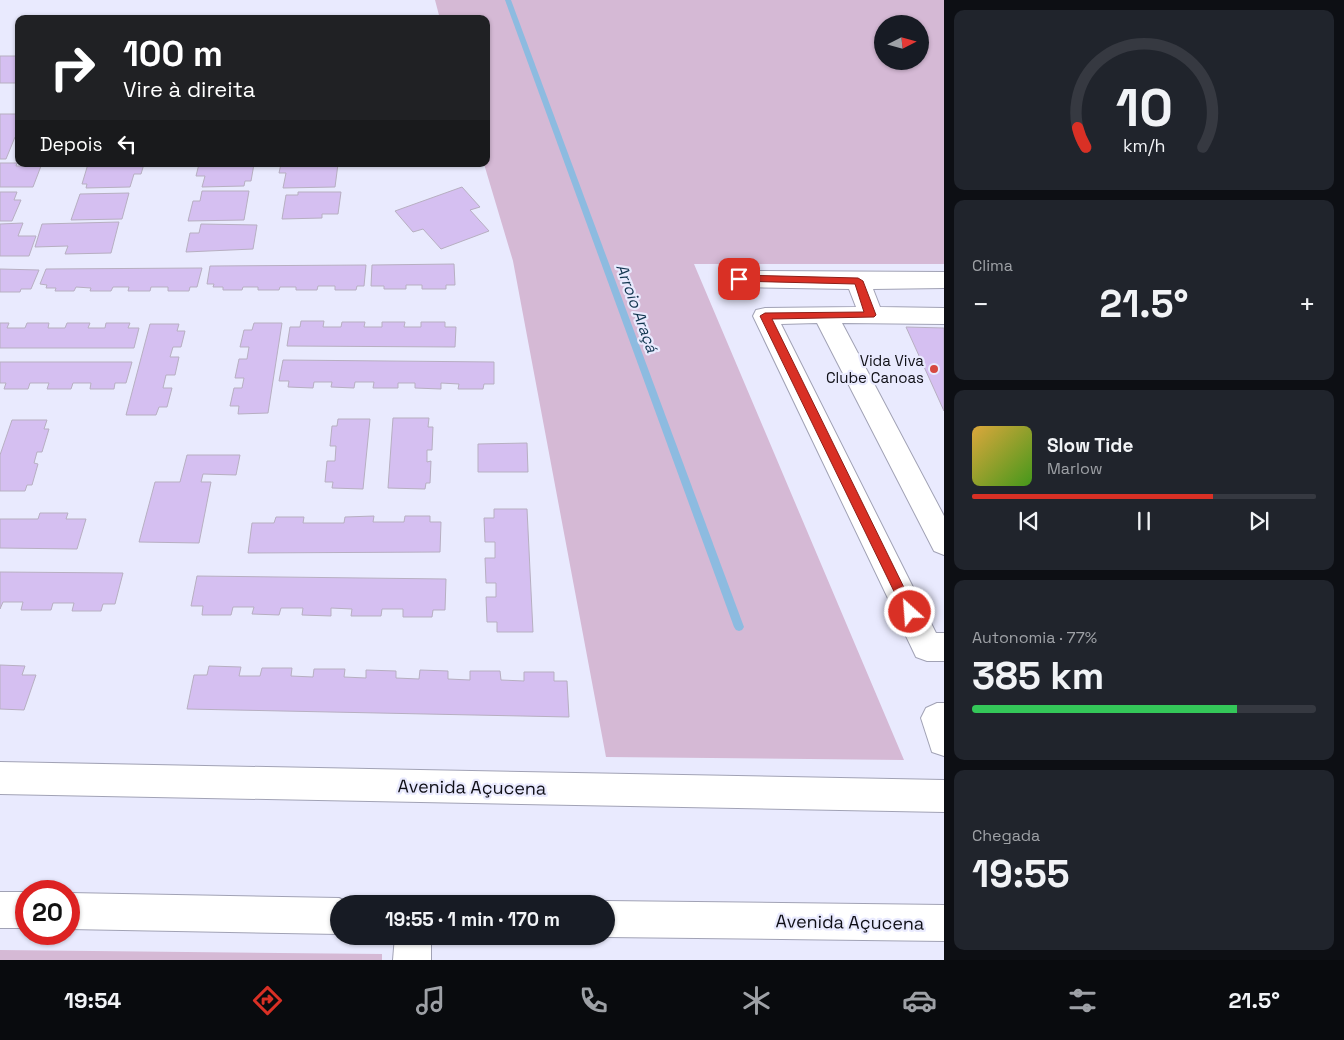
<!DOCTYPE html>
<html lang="pt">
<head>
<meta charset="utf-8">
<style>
  body { margin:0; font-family:"Space Grotesk",sans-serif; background:#20242c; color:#f1f3f6; height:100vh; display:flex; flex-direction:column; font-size:19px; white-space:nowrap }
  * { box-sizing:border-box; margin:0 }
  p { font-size:16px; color:#9ea1a6 }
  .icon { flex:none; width:28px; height:28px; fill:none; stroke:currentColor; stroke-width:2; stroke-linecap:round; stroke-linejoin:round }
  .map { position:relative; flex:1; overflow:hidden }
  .side { display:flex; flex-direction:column; gap:10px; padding:10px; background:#0d0f14; width:400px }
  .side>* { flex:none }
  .top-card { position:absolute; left:15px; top:15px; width:475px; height:152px; border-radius:10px; box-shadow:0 1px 4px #0004; background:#202124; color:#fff; overflow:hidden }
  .needle { width:32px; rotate:84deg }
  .tools { position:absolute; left:874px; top:15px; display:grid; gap:10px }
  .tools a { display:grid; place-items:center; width:55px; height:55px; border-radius:50%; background:#171b24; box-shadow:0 1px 4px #0004; font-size:25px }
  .speed { position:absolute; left:15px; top:880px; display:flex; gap:10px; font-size:25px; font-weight:700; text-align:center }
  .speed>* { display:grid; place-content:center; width:65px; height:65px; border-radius:50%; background:#171b24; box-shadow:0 1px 4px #0004; line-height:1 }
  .speed .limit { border:8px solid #d22; background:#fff; color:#111 }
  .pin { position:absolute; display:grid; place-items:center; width:42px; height:42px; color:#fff; margin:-21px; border-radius:10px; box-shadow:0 2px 8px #0006 }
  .me { position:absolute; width:55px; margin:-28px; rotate:334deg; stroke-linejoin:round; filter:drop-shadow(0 0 4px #0008) }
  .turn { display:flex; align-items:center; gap:18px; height:105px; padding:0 25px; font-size:22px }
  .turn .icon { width:65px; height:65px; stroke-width:2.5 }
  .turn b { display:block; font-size:35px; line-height:42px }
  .then { display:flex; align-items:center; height:48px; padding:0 25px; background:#0003; gap:10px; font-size:19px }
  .big { font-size:38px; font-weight:600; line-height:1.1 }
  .side .tile { flex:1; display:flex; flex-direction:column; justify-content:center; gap:8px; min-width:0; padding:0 18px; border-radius:10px; background:#20242c }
  .side .dial { align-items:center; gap:0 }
  .dial svg { height:130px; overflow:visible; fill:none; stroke:#363941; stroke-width:7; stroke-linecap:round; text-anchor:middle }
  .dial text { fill:#f1f3f6; stroke:none }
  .song { display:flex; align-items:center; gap:15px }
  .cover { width:60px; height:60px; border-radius:8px; background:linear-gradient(135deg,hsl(40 70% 55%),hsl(100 70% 35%)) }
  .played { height:5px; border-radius:2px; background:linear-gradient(90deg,#d93025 70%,#363941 70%) }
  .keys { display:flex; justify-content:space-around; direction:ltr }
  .heat { display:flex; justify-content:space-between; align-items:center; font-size:28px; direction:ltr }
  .charge { height:8px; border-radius:4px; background:linear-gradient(90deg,#34c759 77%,#363941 0) }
  .trip { position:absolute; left:330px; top:895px; width:285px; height:50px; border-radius:25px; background:#171b24; box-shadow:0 1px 4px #0004; font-weight:600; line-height:50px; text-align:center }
  .tab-bar { display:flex; height:80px; justify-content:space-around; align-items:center; background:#090b0e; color:#9ea1a6 }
  .tab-bar .icon { width:35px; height:35px }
  .tab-bar .current { color:#d93025 }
  .tab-bar b { font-size:22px; color:#f1f3f6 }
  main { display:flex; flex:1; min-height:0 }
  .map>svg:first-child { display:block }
</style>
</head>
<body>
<main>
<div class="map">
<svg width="944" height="960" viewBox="0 0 944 960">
  <rect width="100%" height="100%" fill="#e9eafe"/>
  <g fill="#d5b9d5" fill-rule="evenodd">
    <path d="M435,0H944V264H694L904,760L606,757L513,261L484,164H486V19H440ZM882,24H920V61H882Z"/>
    <polygon points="0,950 382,954 382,960 0,960"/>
  </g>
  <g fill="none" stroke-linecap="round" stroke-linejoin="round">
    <polygon fill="#8dbbe0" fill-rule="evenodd" points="505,0 511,0 744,627 742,630 739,631 736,630 734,627"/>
  </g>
  <g fill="#d5bff1" stroke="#b7afc1">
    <rect x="0" y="56" width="19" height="27"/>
    <polygon points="0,114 19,114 19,136 15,137 6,159 0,159"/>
    <polygon points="0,163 17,163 16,166 41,166 33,187 0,187"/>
    <polygon points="88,164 144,164 141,174 134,174 130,187 86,188 87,184 82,184"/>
    <polygon points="199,164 254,164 251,181 245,181 244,186 202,187 205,176 196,176"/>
    <polygon points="281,164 338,164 335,187 283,188 286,173 279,173"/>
    <polygon points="462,187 480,207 470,210 489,231 441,249 423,229 413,232 395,211"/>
    <polygon points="202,191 249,191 244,220 188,221 193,201 200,201"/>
    <polygon points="0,192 17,192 14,200 21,200 12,221 0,221"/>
    <polygon points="298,192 341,192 338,214 322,214 322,218 282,219 286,195 298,195"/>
    <polygon points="129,193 122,219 71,220 80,194"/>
    <polygon points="119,222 111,253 65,254 68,246 35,247 42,224"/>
    <polygon points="23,223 18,236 36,236 29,256 0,256 0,224"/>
    <polygon points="201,224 257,225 253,249 186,252 190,233 199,233"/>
    <polygon points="454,264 455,285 446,285 446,289 422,289 422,285 406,285 406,289 384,289 384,286 371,286 372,265"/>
    <polygon points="366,265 364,286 357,286 356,290 335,290 335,286 318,286 317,290 296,290 296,287 280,287 279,290 258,290 258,287 243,287 242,290 223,290 223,287 213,287 214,284 207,284 210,266"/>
    <polygon points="202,268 197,287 190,287 189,291 168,291 168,287 151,287 150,291 128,291 129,287 113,287 111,291 90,291 91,288 76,287 74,291 55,291 56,288 46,288 47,285 40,284 46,269"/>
    <polygon points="0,269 39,270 31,289 21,289 20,292 0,292"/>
    <polygon points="301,321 324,321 323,327 341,327 342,322 365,322 364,327 382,327 382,322 405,322 404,327 421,327 421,322 445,322 445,327 456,327 455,347 287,346 290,327 300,327"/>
    <polygon points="0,323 9,323 7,328 25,328 27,323 49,323 48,328 65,328 67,323 90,323 88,328 105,328 106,323 130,323 128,328 139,328 134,348 0,348"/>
    <polygon points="254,323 282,323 268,413 238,414 239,406 230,406 234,388 242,388 244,378 235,378 239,359 247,359 249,347 240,347 244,330 252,330"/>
    <polygon points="150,324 179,324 177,331 185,331 181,347 173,347 170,357 179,357 175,375 166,375 163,388 172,388 167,407 159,407 156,415 126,415"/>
    <polygon points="906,327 944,328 944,411"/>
    <polygon points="283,360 494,362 494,384 484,384 483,389 458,389 459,384 441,383 441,389 415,388 415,383 398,383 398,388 373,388 374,382 355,382 354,388 331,387 332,382 314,382 313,388 288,387 289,381 279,381"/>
    <polygon points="0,362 132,362 126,383 115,383 114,389 90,389 91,383 73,383 71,389 47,389 49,383 30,383 28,389 4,389 6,383 0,383"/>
    <polygon points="393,418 429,418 428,427 433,427 432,450 427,450 427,462 431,461 430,483 426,483 425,489 388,488"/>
    <polygon points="338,419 370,419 363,489 332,488 333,482 325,482 327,461 335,461 336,446 330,446 332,426 337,426"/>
    <polygon points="12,420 47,420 44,429 49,429 42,452 37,452 34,463 38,464 32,485 27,485 25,491 0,491 0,455"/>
    <polygon points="527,443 528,472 478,472 478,444"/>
    <polygon points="187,455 240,455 236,475 203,474 201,482 211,482 199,543 139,542 155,482 180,482"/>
    <polygon points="494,509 527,509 533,632 497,632 497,622 487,622 486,597 496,597 496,583 486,583 485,558 495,558 495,542 485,542 484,518 494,518"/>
    <polygon points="40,513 68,513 66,519 86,519 77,549 0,548 0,519 38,519"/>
    <polygon points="374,516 373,522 404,522 405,516 430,516 430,522 441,522 440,552 248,553 252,523 274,523 276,517 304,517 303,523 344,523 345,517"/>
    <polygon points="0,572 123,573 115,604 103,604 101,611 72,611 74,603 53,603 51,610 21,610 23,602 3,602 0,609"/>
    <polygon points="197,576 446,579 445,610 433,610 432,617 403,617 403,609 382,609 381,616 351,616 352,609 331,608 331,616 302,615 303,608 281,608 279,615 252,614 254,607 233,607 231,615 202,615 203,606 191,606"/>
    <polygon points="0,665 25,666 22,675 36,675 24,710 0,709"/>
    <polygon points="209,666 241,667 239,676 260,676 262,668 292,668 291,676 313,677 314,669 345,669 344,677 366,678 366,670 396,671 396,678 419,679 420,670 448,671 448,679 470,680 470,671 500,671 501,680 524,681 524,672 554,672 554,681 567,681 569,717 187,709 194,675 207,675"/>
  </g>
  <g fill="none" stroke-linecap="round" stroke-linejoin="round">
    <defs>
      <g id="minor">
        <polygon points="739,271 944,272 944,288 873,289 880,307 944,308 944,324 842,323 944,516 944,555 934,551 817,323 781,324 936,633 944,633 944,661 927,661 916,657 753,316 756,310 765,308 856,307 849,289 739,287 731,284 727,279 731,274"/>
        <polygon points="937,703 944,703 944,756 932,752 921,718 926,708"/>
        <polygon points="395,936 431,936 431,960 393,960"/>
      </g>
      <g id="major">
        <polygon points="0,762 944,780 944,812 0,794"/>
        <rect x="0" y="892" width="26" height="36"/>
        <polygon points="69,893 339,898 352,904 339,904 339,934 69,929"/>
        <polygon points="606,901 944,905 944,941 606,937 604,936 606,936 606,904 599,904"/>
      </g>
    </defs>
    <use href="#minor" stroke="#a1a2b5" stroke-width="2"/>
    <use href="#major" stroke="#a1a2b5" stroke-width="2"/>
    <use href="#minor" fill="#fff" fill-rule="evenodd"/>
    <use href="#major" fill="#fff" fill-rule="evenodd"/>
  </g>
  <polygon fill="#d93025" stroke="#8d1f18" points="739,275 858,278 863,281 876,315 874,317 772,319 916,612 915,616 910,617 906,616 760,316 765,313 864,312 855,284 736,281 736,276"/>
  <circle fill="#d64840" stroke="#e9eafe" stroke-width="2" cx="934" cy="369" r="5"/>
  <g text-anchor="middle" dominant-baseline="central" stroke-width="4.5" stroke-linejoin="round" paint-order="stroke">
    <g font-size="15" fill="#0f0f16" stroke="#e9eafe" text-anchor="end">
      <text x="924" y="360">Vida Viva<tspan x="924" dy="17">Clube Canoas</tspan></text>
    </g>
    <g font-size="16" font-style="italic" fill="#11354f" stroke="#e9eafe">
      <text transform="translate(637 308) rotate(70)">Arroio Araçá</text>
    </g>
    <g font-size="18" fill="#0f0f16" stroke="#e9eafe">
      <text transform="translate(472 787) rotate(1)">Avenida Açucena</text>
      <text transform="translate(850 922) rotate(1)">Avenida Açucena</text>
    </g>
  </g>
</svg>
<div class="tools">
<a><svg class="needle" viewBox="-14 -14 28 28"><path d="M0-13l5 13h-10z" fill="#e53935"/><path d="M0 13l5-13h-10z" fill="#9ea1a6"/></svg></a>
</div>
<div class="speed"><div class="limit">20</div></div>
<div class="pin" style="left:739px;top:279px;background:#d93025"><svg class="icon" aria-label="arrive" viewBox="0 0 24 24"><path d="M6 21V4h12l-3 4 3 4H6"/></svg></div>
<svg class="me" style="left:910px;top:612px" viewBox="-20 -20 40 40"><circle r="17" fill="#d93025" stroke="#fff" stroke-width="3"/><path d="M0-11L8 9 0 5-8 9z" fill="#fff"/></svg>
<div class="trip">19:55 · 1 min · 170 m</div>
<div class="top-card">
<div class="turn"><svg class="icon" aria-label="right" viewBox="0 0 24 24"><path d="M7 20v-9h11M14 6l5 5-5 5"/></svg><div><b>100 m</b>Vire à direita</div></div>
<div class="then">Depois<svg class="icon" aria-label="left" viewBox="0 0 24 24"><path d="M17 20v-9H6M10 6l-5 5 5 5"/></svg></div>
</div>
</div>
<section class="side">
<div class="tile dial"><svg viewBox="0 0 100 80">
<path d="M14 69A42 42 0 1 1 86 69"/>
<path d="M14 69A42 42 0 0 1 9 57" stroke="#d93025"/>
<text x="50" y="56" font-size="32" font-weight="700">10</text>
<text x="50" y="72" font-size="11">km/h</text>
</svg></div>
<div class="tile"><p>Clima</p>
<div class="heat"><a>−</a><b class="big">21.5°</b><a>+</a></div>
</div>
<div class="tile">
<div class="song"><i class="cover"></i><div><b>Slow Tide</b><p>Marlow</p></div></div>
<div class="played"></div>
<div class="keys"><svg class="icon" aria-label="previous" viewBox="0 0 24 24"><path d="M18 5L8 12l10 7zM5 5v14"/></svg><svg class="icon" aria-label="pause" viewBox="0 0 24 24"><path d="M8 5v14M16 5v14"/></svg><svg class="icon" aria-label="next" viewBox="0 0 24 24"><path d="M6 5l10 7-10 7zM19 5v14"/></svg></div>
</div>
<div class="tile"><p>Autonomia · 77%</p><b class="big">385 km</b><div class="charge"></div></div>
<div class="tile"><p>Chegada</p><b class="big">19:55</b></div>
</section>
</main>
<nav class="tab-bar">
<b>19:54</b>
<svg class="icon current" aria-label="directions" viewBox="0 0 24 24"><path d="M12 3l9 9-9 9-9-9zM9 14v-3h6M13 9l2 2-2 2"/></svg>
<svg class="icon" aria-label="music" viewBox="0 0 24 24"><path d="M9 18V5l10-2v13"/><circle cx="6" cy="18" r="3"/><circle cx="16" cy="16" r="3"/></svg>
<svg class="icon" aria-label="phone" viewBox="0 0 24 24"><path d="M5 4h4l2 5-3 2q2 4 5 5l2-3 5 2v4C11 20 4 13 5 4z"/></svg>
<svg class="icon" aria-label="climate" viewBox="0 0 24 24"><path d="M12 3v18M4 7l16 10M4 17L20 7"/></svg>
<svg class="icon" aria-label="car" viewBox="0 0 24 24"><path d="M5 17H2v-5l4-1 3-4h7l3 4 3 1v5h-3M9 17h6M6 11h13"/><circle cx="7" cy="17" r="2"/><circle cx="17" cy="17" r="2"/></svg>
<svg class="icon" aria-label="filters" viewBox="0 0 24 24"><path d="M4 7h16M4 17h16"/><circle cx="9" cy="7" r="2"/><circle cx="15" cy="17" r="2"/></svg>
<b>21.5°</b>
</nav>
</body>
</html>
